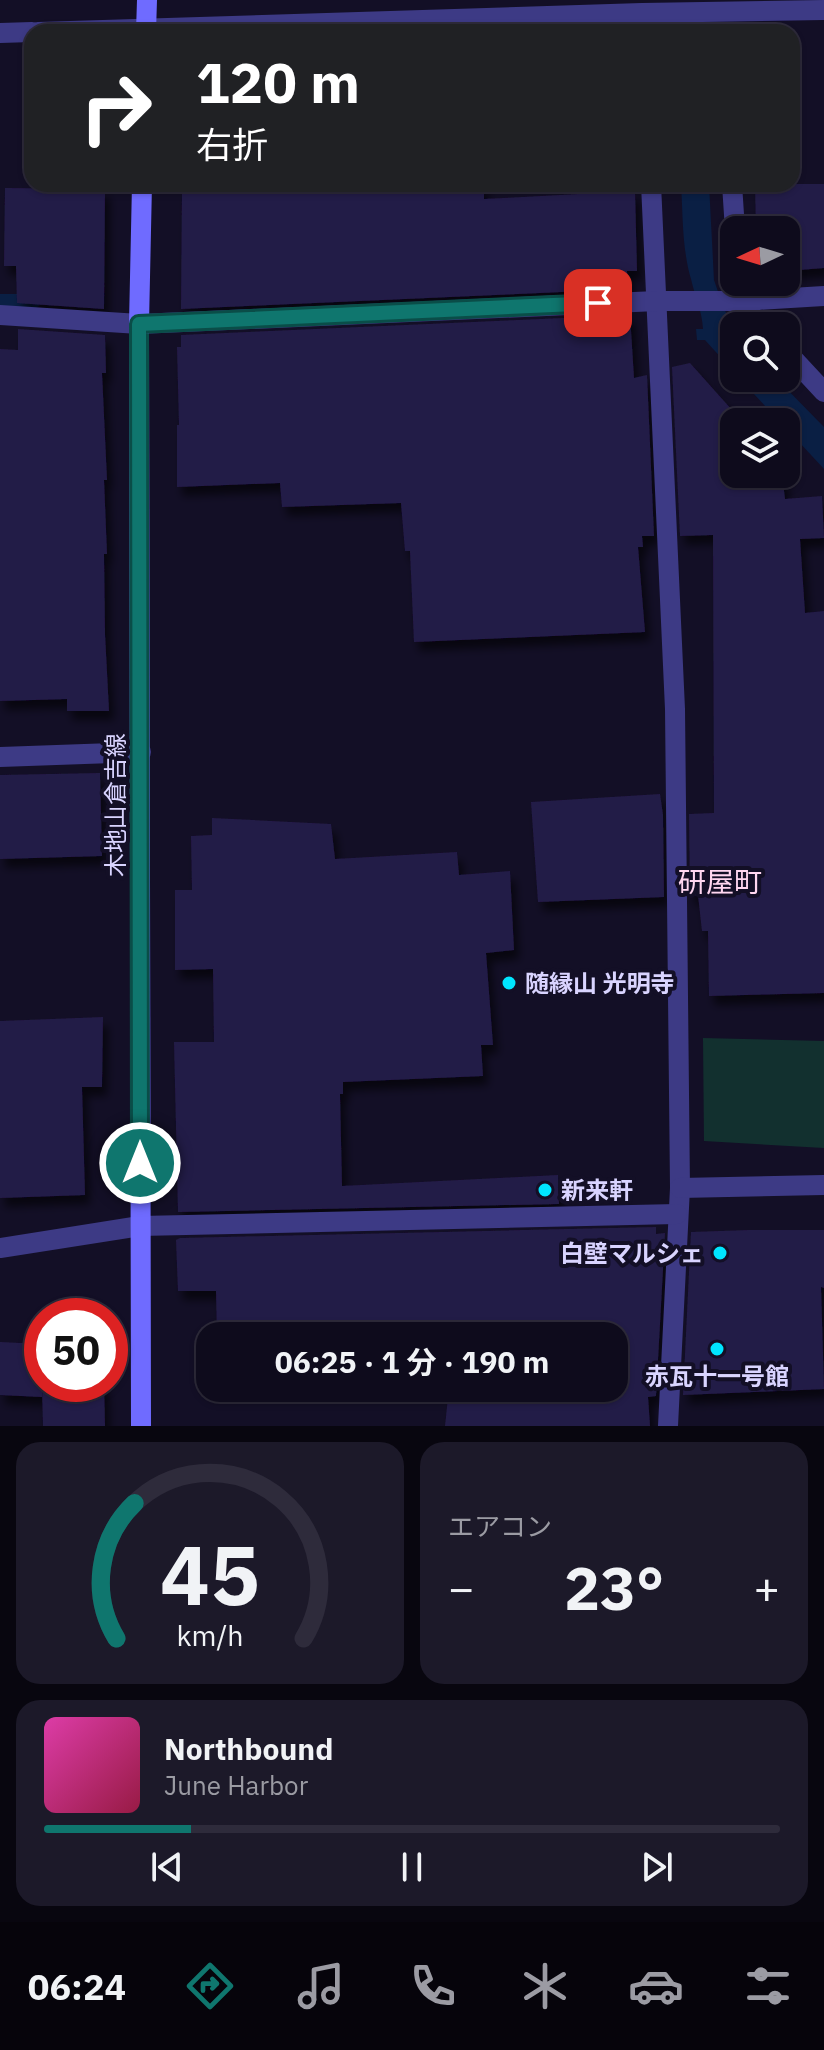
<!DOCTYPE html>
<html lang="ja">
<head>
<meta charset="utf-8">
<style>
  body { margin:0; font-family:"IBM Plex Sans","Noto Sans JP",sans-serif; background:#1c1929; color:#f1f3f6; height:100vh; display:flex; flex-direction:column; font-size:30px; white-space:nowrap }
  * { box-sizing:border-box; margin:0 }
  p { font-size:26px; color:#9b9ba3 }
  .icon { flex:none; width:44px; height:44px; fill:none; stroke:currentColor; stroke-width:2; stroke-linecap:round; stroke-linejoin:round }
  .map { position:relative; height:1426px; overflow:hidden }
  .sheet { display:flex; flex-direction:column; gap:16px; padding:16px; background:#08060f; flex:1 }
  .sheet>* { flex:none }
  .banner { position:absolute; left:24px; top:24px; width:776px; height:168px; border-radius:24px; box-shadow:0 2px 6px #0004,0 0 0 2px #2e2b3b; background:#202124; color:#fff; overflow:hidden }
  .needle { width:52px; rotate:266deg }
  .buttons { position:absolute; left:720px; top:216px; display:grid; gap:16px }
  .buttons a { display:grid; place-items:center; width:80px; height:80px; border-radius:16px; background:#0e0b1c; box-shadow:0 2px 6px #0004,0 0 0 2px #2e2b3b; font-size:40px }
  .speed { position:absolute; left:24px; top:1298px; display:flex; gap:16px; font-size:40px; font-weight:700; text-align:center }
  .speed>* { display:grid; place-content:center; width:104px; height:104px; border-radius:50%; background:#0e0b1c; box-shadow:0 2px 6px #0004,0 0 0 2px #2e2b3b; line-height:1 }
  .speed .limit { border:12px solid #d22; background:#fff; color:#111 }
  .pin { position:absolute; display:grid; place-items:center; width:68px; height:68px; color:#fff; margin:-34px; border-radius:16px; box-shadow:0 4px 12px #0006 }
  .me { position:absolute; width:88px; margin:-44px; rotate:0deg; stroke-linejoin:round; filter:drop-shadow(0 0 6px #0008) }
  .turn { display:flex; align-items:center; gap:28px; height:168px; padding:0 40px; font-size:36px }
  .turn .icon { width:104px; height:104px; stroke-width:2.5 }
  .turn b { display:block; font-size:56px; line-height:68px }
  .big { font-size:60px; font-weight:700; line-height:1.1 }
  .sheet .widget { flex:1; display:flex; flex-direction:column; justify-content:center; gap:12px; min-width:0; padding:0 28px; border-radius:24px; background:#1c1929 }
  .sheet .dial { align-items:center; gap:0 }
  .dial svg { height:208px; overflow:visible; fill:none; stroke:#2e2b3b; stroke-width:7; stroke-linecap:round; text-anchor:middle }
  .dial text { fill:#f1f3f6; stroke:none }
  .song { display:flex; align-items:center; gap:24px }
  .cover { width:96px; height:96px; border-radius:12px; background:linear-gradient(135deg,hsl(320 70% 55%),hsl(340 70% 35%)) }
  .played { height:8px; border-radius:4px; background:linear-gradient(90deg,#0f766e 20%,#2e2b3b 20%) }
  .keys { display:flex; justify-content:space-around; direction:ltr }
  .heat { display:flex; justify-content:space-between; align-items:center; font-size:44px; direction:ltr }
  .sheet .tiles { flex:1; display:grid; gap:16px; grid-template-columns:1fr 1fr }
  .widget:last-child { grid-column:span 2 }
  .trip { position:absolute; left:196px; top:1322px; width:432px; height:80px; border-radius:24px; background:#0e0b1c; box-shadow:0 2px 6px #0004,0 0 0 2px #2e2b3b; font-weight:700; line-height:80px; text-align:center }
  .tab-bar { display:flex; height:128px; justify-content:space-around; align-items:center; background:#06040b; color:#9b9ba3 }
  .tab-bar .icon { width:56px; height:56px }
  .tab-bar .active { color:#0f766e }
  .tab-bar b { font-size:36px; color:#f1f3f6 }
  .map>svg:first-child { display:block }
</style>
</head>
<body>
<div class="map">
<svg width="824" height="1426" viewBox="0 0 824 1426">
  <defs>
    <filter id="shadow"><feDropShadow dx="5" dy="9" stdDeviation="4" flood-color="#0009"/></filter>
  </defs>
  <rect width="100%" height="100%" fill="#130f26"/>
  <polygon fill="#12302f" points="703,1038 824,1041 824,1148 704,1141"/>
  <g fill="#0a1f44">
    <path d="M681,184H709L714,280L724,309L734,327V372L705,340H697L696,329H703C702,310 695,297 691,279C682,249 683,215 681,184Z"/>
    <polygon points="739,378 776,378 824,427 824,469 786,428 786,422 780,422"/>
  </g>
  <g fill="none" stroke-linecap="round" stroke-linejoin="round">
    <polyline stroke="#0a1f44" stroke-width="14" points="0,301 34,301"/>
  </g>
  <g fill="#241b47" filter="url(#shadow)">
    <polygon points="247,184 484,184 484,199 635,191 637,271 627,271 628,289 181,309 182,189 247,188"/>
    <polygon points="755,184 824,184 824,268 786,271 786,230 756,230"/>
    <polygon points="5,188 105,189 104,309 17,303 16,266 4,266"/>
    <polygon points="630,315 634,378 647,375 654,536 642,536 643,547 638,547 645,632 414,642 410,551 405,551 401,503 282,507 280,483 177,487 177,425 179,425 177,347 181,347 181,335"/>
    <polygon points="18,329 105,335 106,373 102,373 107,480 104,480 107,554 104,554 105,634 109,711 67,711 67,699 0,701 0,349 18,350"/>
    <polygon points="690,363 740,419 749,422 734,422 734,474 782,474 785,499 822,496 824,538 800,539 805,613 824,611 824,993 709,996 708,931 702,931 698,895 690,896 689,814 714,813 713,535 680,536 672,367"/>
    <polygon points="100,773 102,856 0,859 0,775"/>
    <polygon points="660,794 663,815 664,897 538,902 531,802"/>
    <polygon points="212,818 331,824 335,859 457,852 459,875 510,871 514,950 486,953 493,1045 481,1045 483,1076 343,1082 343,1094 340,1094 342,1186 558,1175 559,1204 178,1212 174,1042 214,1042 213,969 175,970 175,890 192,890 191,836 212,835"/>
    <polygon points="103,1017 102,1087 82,1087 85,1195 0,1198 0,1021"/>
    <polygon points="656,1227 656,1234 665,1233 656,1396 648,1397 650,1426 445,1426 449,1388 614,1388 614,1336 217,1336 216,1291 178,1291 176,1240 180,1238"/>
    <polygon points="749,1230 824,1230 824,1288 821,1287 824,1389 683,1395 691,1232"/>
    <polygon points="0,1342 42,1344 42,1384 104,1384 105,1426 43,1426 42,1384 42,1397 0,1395"/>
  </g>
  <g fill="none" stroke-linecap="round" stroke-linejoin="round">
    <g stroke="#3d3a85" stroke-width="20">
      <polyline points="38,32 642,13 824,10"/>
      <polyline points="0,33 32,32"/>
      <polyline points="651,184 675,709 680,1188 668,1426"/>
      <polyline points="732,184 735,230"/>
      <polyline points="738,282 739,301 762,326"/>
      <polyline points="0,315 139,324 657,301 739,301 824,296"/>
      <polyline points="786,351 824,392"/>
      <polyline points="0,757 141,752"/>
      <polyline points="680,1188 824,1185"/>
      <polyline points="0,1248 140,1226 677,1214"/>
    </g>
    <g stroke="#6f6bff" stroke-width="20">
      <polyline points="146,32 147,0"/>
      <polyline points="141,1426 139,324 142,184"/>
    </g>
  </g>
  <g fill="none" stroke-linecap="round" stroke-linejoin="round">
    <defs>
      <polyline id="route" points="140,1163 139,324 598,303"/>
    </defs>
    <use href="#route" stroke="#0a4d48" stroke-width="20"/>
    <use href="#route" stroke="#0f766e" stroke-width="14"/>
  </g>
  <g fill="#00e5ff" stroke="#130f26" stroke-width="3">
    <circle cx="509" cy="983" r="8"/>
    <circle cx="545" cy="1190" r="8"/>
    <circle cx="720" cy="1253" r="8"/>
    <circle cx="717" cy="1349" r="8"/>
  </g>
  <g text-anchor="middle" dominant-baseline="central" stroke-width="8" stroke-linejoin="round" paint-order="stroke">
    <g font-size="24" fill="#d9d4ff" stroke="#130f26">
      <text transform="translate(115 805) rotate(-90)">木地山倉吉線</text>
    </g>
    <g font-size="24" font-weight="bold" fill="#d9d4ff" stroke="#130f26" text-anchor="start">
      <text x="525" y="983">随縁山 光明寺</text>
      <text x="561" y="1190">新来軒</text>
      <text x="704" y="1253" text-anchor="end">白壁マルシェ</text>
      <text x="717" y="1376" text-anchor="middle">赤瓦十一号館</text>
    </g>
    <g font-size="28" fill="#ffd6f0" stroke="#130f26">
      <text x="720" y="881">研屋町</text>
    </g>
  </g>
</svg>
<div class="buttons">
<a><svg class="needle" viewBox="-14 -14 28 28"><path d="M0-13l5 13h-10z" fill="#e53935"/><path d="M0 13l5-13h-10z" fill="#9b9ba3"/></svg></a>
<a><svg class="icon" aria-label="search" viewBox="0 0 24 24"><circle cx="10" cy="10" r="6"/><path d="M15 15l6 6"/></svg></a>
<a><svg class="icon" aria-label="layers" viewBox="0 0 24 24"><path d="M12 4l9 5-9 5-9-5zM3 14l9 5 9-5"/></svg></a>
</div>
<div class="speed"><div class="limit">50</div></div>
<div class="pin" style="left:598px;top:303px;background:#d93025"><svg class="icon" aria-label="arrive" viewBox="0 0 24 24"><path d="M6 21V4h12l-3 4 3 4H6"/></svg></div>
<svg class="me" style="left:140px;top:1163px" viewBox="-20 -20 40 40"><circle r="17" fill="#0f766e" stroke="#fff" stroke-width="3"/><path d="M0-11L8 9 0 5-8 9z" fill="#fff"/></svg>
<div class="trip">06:25 · 1 分 · 190 m</div>
<div class="banner">
<div class="turn"><svg class="icon" aria-label="right" viewBox="0 0 24 24"><path d="M7 20v-9h11M14 6l5 5-5 5"/></svg><div><b>120 m</b>右折</div></div>
</div>
</div>
<section class="sheet">
<div class="tiles">
<div class="widget dial"><svg viewBox="0 0 100 80">
<path d="M14 69A42 42 0 1 1 86 69"/>
<path d="M14 69A42 42 0 0 1 21 17" stroke="#0f766e"/>
<text x="50" y="56" font-size="32" font-weight="700">45</text>
<text x="50" y="72" font-size="11">km/h</text>
</svg></div>
<div class="widget"><p>エアコン</p>
<div class="heat"><a>−</a><b class="big">23°</b><a>+</a></div>
</div>
<div class="widget">
<div class="song"><i class="cover"></i><div><b>Northbound</b><p>June Harbor</p></div></div>
<div class="played"></div>
<div class="keys"><svg class="icon" aria-label="previous" viewBox="0 0 24 24"><path d="M18 5L8 12l10 7zM5 5v14"/></svg><svg class="icon" aria-label="pause" viewBox="0 0 24 24"><path d="M8 5v14M16 5v14"/></svg><svg class="icon" aria-label="next" viewBox="0 0 24 24"><path d="M6 5l10 7-10 7zM19 5v14"/></svg></div>
</div>
</div>
</section>
<nav class="tab-bar">
<b>06:24</b>
<svg class="icon active" aria-label="directions" viewBox="0 0 24 24"><path d="M12 3l9 9-9 9-9-9zM9 14v-3h6M13 9l2 2-2 2"/></svg>
<svg class="icon" aria-label="music" viewBox="0 0 24 24"><path d="M9 18V5l10-2v13"/><circle cx="6" cy="18" r="3"/><circle cx="16" cy="16" r="3"/></svg>
<svg class="icon" aria-label="phone" viewBox="0 0 24 24"><path d="M5 4h4l2 5-3 2q2 4 5 5l2-3 5 2v4C11 20 4 13 5 4z"/></svg>
<svg class="icon" aria-label="climate" viewBox="0 0 24 24"><path d="M12 3v18M4 7l16 10M4 17L20 7"/></svg>
<svg class="icon" aria-label="car" viewBox="0 0 24 24"><path d="M5 17H2v-5l4-1 3-4h7l3 4 3 1v5h-3M9 17h6M6 11h13"/><circle cx="7" cy="17" r="2"/><circle cx="17" cy="17" r="2"/></svg>
<svg class="icon" aria-label="filters" viewBox="0 0 24 24"><path d="M4 7h16M4 17h16"/><circle cx="9" cy="7" r="2"/><circle cx="15" cy="17" r="2"/></svg>
</nav>
</body>
</html>
